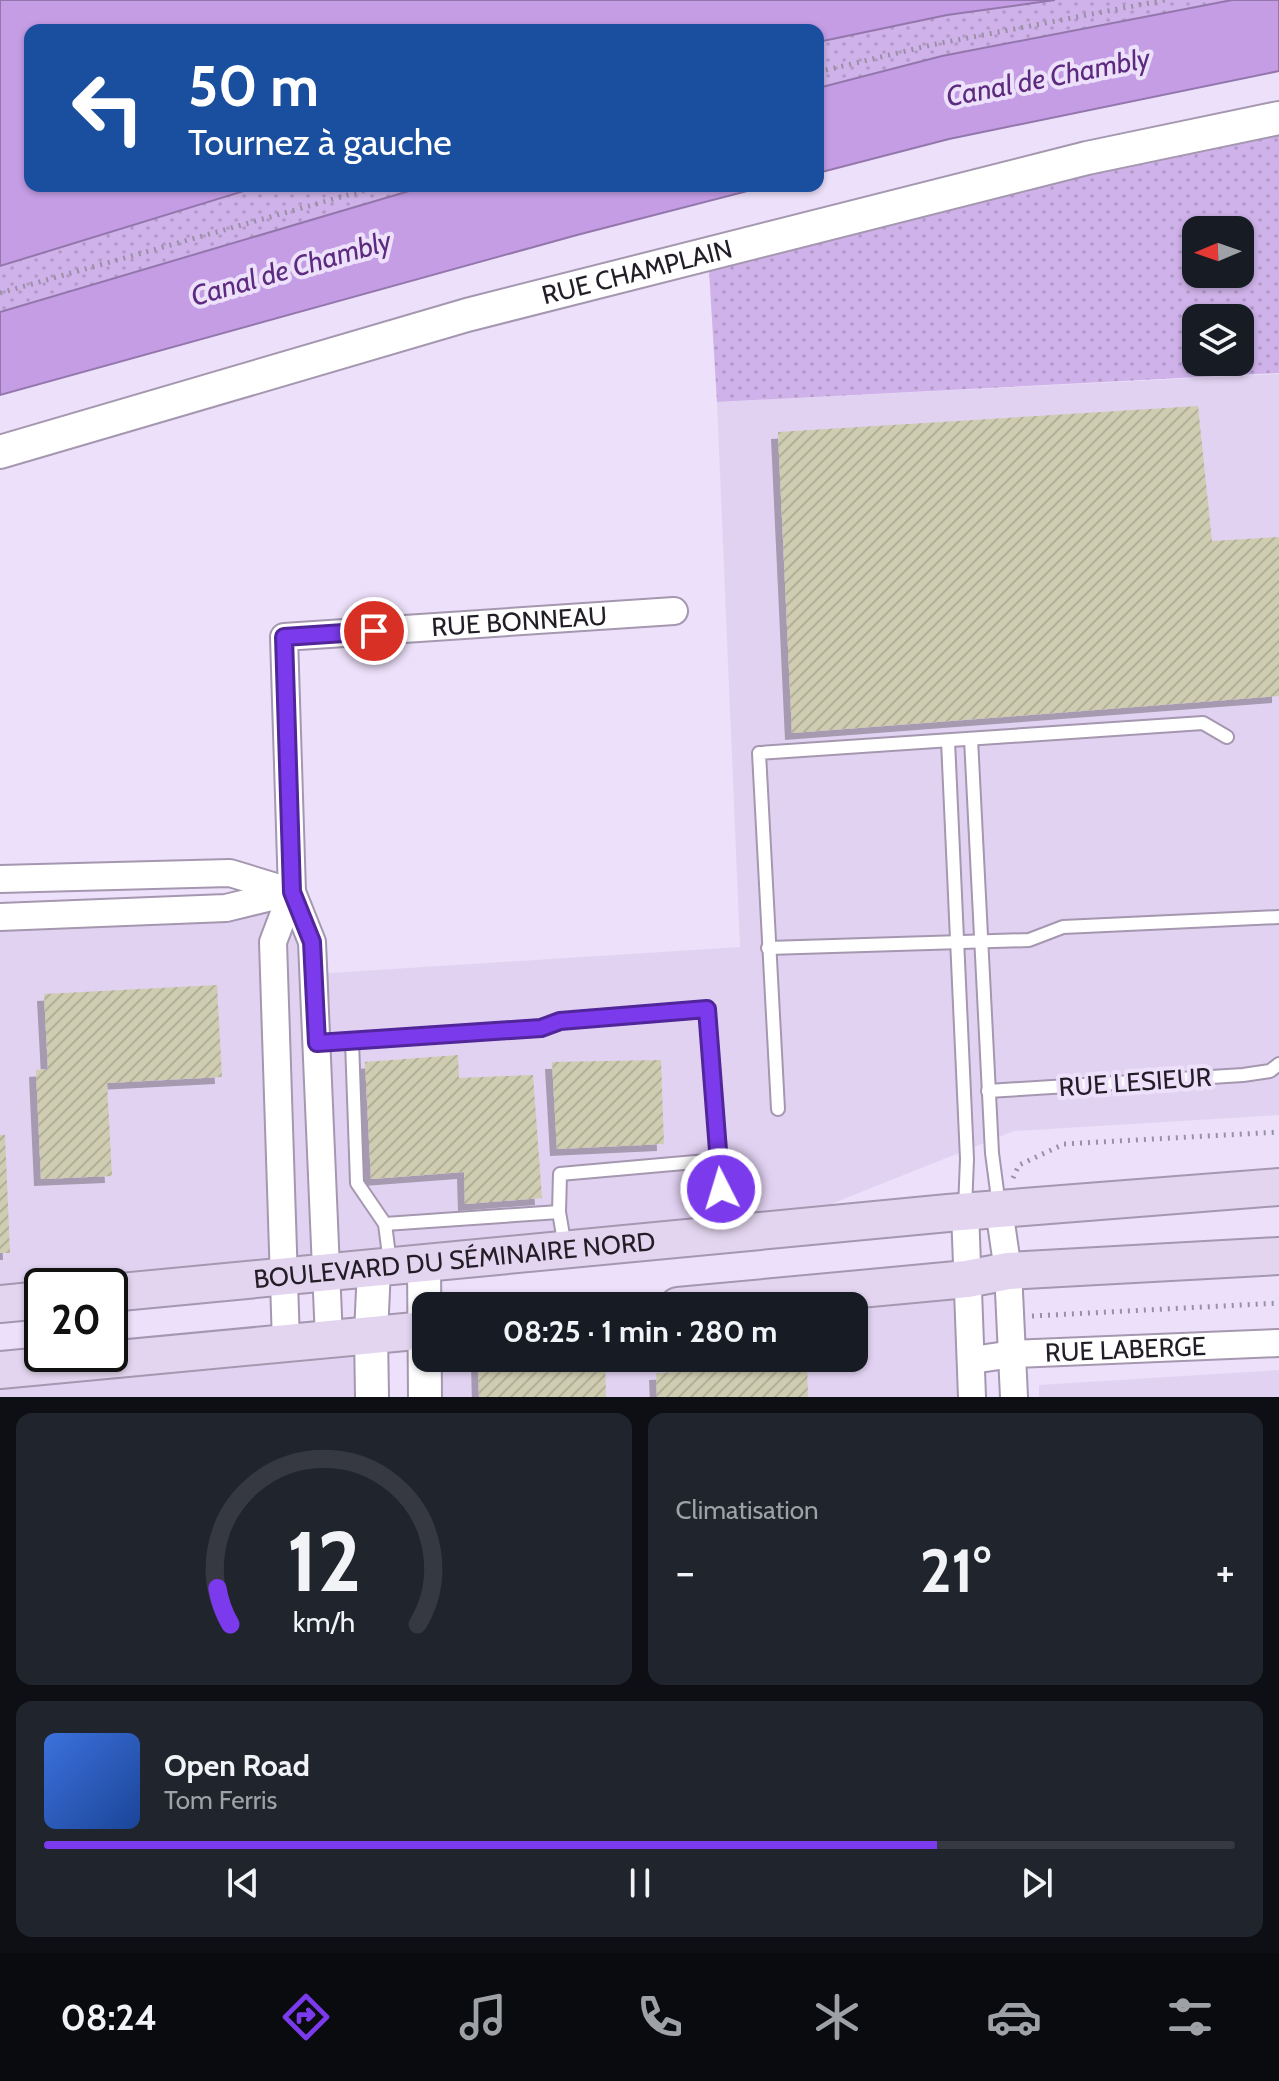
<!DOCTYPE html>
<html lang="fr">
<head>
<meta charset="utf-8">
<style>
  body { margin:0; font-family:Cabin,sans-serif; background:#20242c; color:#f1f3f6; height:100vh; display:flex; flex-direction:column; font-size:30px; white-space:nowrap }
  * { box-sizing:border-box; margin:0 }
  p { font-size:26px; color:#9ea1a6 }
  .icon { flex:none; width:44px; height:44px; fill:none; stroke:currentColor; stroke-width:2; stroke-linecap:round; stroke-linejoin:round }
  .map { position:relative; height:1397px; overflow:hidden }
  .drawer { display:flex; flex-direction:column; gap:16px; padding:16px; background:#0d0f14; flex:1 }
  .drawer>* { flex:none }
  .banner { position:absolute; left:24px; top:24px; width:800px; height:168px; border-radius:16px; box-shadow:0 2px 6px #0004; background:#1a4fa0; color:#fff; overflow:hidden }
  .needle { width:52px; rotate:268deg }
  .tools { position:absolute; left:1182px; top:216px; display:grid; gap:16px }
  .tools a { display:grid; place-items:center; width:72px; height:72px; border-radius:16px; background:#171b24; box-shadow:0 2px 6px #0004; font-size:40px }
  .speed { position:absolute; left:24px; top:1268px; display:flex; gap:16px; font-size:40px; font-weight:700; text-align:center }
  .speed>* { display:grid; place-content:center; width:104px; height:104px; border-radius:50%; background:#171b24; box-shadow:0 2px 6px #0004; line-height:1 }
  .speed .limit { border:4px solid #111; border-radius:12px; background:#fff; color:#111 }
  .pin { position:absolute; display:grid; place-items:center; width:68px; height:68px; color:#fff; margin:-34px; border:4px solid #fff; border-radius:50%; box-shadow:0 2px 8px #0007 }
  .me { position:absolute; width:88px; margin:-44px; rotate:355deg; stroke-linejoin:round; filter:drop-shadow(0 0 6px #0008) }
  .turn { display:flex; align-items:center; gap:28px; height:168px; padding:0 32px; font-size:36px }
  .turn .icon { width:104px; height:104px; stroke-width:2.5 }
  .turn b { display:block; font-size:56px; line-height:68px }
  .big { font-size:60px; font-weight:800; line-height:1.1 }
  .drawer .card { flex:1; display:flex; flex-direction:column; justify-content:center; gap:12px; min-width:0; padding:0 28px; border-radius:16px; background:#20242c }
  .drawer .dial { align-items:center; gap:0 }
  .dial svg { height:208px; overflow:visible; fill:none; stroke:#363941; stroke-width:7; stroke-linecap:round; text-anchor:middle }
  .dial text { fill:#f1f3f6; stroke:none }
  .song { display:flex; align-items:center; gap:24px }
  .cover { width:96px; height:96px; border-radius:12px; background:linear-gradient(135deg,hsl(220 70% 55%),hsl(220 70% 35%)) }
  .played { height:8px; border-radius:4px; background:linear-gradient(90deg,#7c3aed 75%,#363941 75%) }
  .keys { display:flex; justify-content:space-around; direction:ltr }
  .heat { display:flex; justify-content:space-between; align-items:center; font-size:44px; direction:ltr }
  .drawer .tiles { flex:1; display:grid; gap:16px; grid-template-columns:1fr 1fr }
  .card:last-child { grid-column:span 2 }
  .trip { position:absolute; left:412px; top:1292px; width:456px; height:80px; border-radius:16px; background:#171b24; box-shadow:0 2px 6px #0004; font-weight:800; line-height:80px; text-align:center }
  .menu { display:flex; height:128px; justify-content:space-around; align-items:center; background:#090b0e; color:#9ea1a6 }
  .menu .icon { width:56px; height:56px }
  .menu .selected { color:#7c3aed }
  .menu b { font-size:36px; color:#f1f3f6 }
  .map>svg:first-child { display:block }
</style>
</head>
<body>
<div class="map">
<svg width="1279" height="1397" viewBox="0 0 1279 1397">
  <defs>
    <pattern id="park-dots" width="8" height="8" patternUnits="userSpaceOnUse" patternTransform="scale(2)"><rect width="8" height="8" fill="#cfb2e9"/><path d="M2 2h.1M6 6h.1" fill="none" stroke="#b199c8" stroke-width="1.8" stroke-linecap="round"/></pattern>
    <pattern id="building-hatch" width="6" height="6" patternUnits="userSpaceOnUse" patternTransform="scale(2)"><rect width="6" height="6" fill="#cfcdb1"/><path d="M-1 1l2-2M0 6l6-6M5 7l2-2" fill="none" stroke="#b1b098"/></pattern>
    <filter id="shadow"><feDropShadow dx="-7" dy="7" stdDeviation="0" flood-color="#0004"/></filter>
  </defs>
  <rect width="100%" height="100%" fill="#ede0fa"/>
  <g fill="#e2d2f2">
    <polygon points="1279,374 1279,1115 1014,1131 766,1230 110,1286 42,1286 0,1304 0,917 292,892 314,974 740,947 717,402"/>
    <polygon points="967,1279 972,1397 428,1397 426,1358 854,1358 854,1306"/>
    <polygon points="356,1357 357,1397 0,1397 0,1389"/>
    <polygon points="1279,1370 1279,1397 1039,1397 1039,1385"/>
  </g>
  <g fill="url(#park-dots)" fill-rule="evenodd">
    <polygon points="1055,0 1232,0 942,56 818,88 818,42 947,15"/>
    <path d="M1279,118V373L717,402L708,254ZM1196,230H1240V274H1196ZM1196,318H1240V362H1196Z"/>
    <polygon points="260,186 426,186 0,312 0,266"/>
  </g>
  <g fill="#c49de5" stroke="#9377ac" stroke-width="2">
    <polygon points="0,0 1055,0 947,15 818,42 818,30 30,30 30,186 260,186 0,266"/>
    <polygon points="1232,0 1279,0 1279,71 949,139 818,173 818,88 942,56"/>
    <polygon points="426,186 767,186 577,235 0,395 0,312"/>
  </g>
  <g fill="url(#building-hatch)" filter="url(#shadow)">
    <polygon points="1198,406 1212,541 1279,537 1279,696 792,733 778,432"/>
    <polygon points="217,985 222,1077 107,1083 112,1176 41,1179 36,1070 48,1069 44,994"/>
    <polygon points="458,1055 459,1078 533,1075 542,1198 465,1204 464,1172 371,1179 365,1062"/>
    <polygon points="661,1060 664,1144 557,1149 552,1062"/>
    <polygon points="0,1135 5,1135 10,1253 0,1253"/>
    <polygon points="478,1358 605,1358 606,1397 479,1397"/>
    <polygon points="807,1366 808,1397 657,1397 656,1373"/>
  </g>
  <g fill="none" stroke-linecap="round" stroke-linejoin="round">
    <defs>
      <g id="service">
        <polyline points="971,739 992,1153 999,1206"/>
        <polyline points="948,741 967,1159 965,1209"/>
        <polyline points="768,948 1029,940 1063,927 1279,917"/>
        <polyline points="317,1043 352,1041"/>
        <polyline points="988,1091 1243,1075 1270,1071 1279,1064"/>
        <polyline points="778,1109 759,753 1203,723 1227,737"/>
        <polyline points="385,1224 559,1212"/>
        <polyline points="565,1247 559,1212 560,1174 718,1160"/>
        <polyline points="390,1263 385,1224 357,1183 352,1041 541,1028 560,1021 707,1009 724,1230"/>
      </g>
      <g id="minor">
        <polyline points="0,879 230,873 292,892"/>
        <polyline points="0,917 226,908 292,892"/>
        <polyline points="999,1209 1008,1271 1014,1397"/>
        <polyline points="965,1211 972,1397"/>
        <path id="s1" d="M329,1339L312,942L292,892L284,637L674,611"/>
        <polyline points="286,1343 273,942 292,892"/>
        <path id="s2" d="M972,1360L1013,1354L1279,1343"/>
      </g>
      <g id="tertiary">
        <path id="s3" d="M0,452L467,315L1087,158L1279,118"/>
        <polyline points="424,1263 425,1397"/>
        <polyline points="372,1397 371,1334 374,1268"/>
      </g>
      <g id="secondary">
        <path id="s4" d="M110,1293L948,1213L1279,1187"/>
        <polyline points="0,1304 42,1300"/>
        <polyline points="678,1306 967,1279 1008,1271 1279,1256"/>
        <polyline points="0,1370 426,1330"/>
      </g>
    </defs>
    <use href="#service" stroke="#a497af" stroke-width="16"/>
    <use href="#minor" stroke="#a497af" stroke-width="30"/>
    <use href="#tertiary" stroke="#a497af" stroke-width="36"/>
    <use href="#secondary" stroke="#a497af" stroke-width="40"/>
    <g stroke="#9a90a4" stroke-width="5" stroke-dasharray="2 6" stroke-linecap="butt">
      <polyline points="818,72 931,45 1165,0"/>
      <polyline points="0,293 380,186"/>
      <polyline points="1013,1178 1019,1165 1064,1144 1279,1132"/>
      <polyline points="1032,1316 1279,1303"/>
    </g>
    <use href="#service" stroke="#fff" stroke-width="12"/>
    <use href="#minor" stroke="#fff" stroke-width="26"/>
    <use href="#tertiary" stroke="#fff" stroke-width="32"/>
    <use href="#secondary" stroke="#e3d5ef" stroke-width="36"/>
  </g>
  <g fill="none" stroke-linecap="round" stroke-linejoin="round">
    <defs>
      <polyline id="route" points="374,631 284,637 292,892 312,942 317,1043 541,1028 560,1021 707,1009 721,1189"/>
    </defs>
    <use href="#route" stroke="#51269a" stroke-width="20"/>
    <use href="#route" stroke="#7c3aed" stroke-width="14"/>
  </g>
  <g text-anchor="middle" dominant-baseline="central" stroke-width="8" stroke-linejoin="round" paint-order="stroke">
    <g font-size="26" fill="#221d26" stroke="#ede0fa">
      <text stroke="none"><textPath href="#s3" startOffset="662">RUE CHAMPLAIN</textPath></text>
      <text stroke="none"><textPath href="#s1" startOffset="942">RUE BONNEAU</textPath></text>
      <text transform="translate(1135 1082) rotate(-4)">RUE LESIEUR</text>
      <text stroke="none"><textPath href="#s4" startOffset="346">BOULEVARD DU SÉMINAIRE NORD</textPath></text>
      <text stroke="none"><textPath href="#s2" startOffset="154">RUE LABERGE</textPath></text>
    </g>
    <g font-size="28" font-style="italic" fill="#5c2a7e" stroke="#ede0fa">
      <text transform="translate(1048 77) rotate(-11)">Canal de Chambly</text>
      <text transform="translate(291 268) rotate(-16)">Canal de Chambly</text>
    </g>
  </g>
</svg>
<div class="tools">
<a><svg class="needle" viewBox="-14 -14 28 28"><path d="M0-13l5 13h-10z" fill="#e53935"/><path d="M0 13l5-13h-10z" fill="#9ea1a6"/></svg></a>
<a><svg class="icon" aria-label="layers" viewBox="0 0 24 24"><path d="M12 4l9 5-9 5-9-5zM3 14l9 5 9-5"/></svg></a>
</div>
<div class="speed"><div class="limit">20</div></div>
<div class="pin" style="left:374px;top:631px;background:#d93025"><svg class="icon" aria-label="arrive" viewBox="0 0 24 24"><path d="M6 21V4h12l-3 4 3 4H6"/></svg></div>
<svg class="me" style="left:721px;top:1189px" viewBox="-20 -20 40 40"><circle r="17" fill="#7c3aed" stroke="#fff" stroke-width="3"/><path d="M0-11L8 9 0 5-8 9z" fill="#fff"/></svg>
<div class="trip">08:25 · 1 min · 280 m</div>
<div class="banner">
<div class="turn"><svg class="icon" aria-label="left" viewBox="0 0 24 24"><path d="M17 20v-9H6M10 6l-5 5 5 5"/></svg><div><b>50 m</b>Tournez à gauche</div></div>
</div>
</div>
<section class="drawer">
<div class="tiles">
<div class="card dial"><svg viewBox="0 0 100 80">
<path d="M14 69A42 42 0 1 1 86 69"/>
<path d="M14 69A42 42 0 0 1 9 55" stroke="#7c3aed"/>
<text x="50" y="56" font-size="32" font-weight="700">12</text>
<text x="50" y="72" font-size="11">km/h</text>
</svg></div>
<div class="card"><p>Climatisation</p>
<div class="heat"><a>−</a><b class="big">21°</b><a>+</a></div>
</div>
<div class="card">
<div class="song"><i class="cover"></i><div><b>Open Road</b><p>Tom Ferris</p></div></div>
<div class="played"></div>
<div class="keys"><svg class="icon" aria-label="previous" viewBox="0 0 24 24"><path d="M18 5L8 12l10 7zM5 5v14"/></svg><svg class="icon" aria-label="pause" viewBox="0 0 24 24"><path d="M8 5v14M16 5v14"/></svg><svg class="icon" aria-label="next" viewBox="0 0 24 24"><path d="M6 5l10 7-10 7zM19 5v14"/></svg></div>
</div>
</div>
</section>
<nav class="menu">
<b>08:24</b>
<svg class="icon selected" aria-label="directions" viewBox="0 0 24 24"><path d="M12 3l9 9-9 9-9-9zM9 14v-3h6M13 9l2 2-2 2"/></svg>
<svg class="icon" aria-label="music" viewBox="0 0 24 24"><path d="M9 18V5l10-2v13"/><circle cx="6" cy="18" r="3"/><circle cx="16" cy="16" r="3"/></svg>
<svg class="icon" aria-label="phone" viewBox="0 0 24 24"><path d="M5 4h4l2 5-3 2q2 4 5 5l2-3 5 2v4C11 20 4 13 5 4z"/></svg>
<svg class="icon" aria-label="climate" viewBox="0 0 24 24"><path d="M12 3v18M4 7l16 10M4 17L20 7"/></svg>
<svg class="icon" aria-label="car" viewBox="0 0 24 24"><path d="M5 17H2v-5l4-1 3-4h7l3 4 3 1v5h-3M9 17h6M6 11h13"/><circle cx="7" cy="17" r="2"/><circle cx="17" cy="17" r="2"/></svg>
<svg class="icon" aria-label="filters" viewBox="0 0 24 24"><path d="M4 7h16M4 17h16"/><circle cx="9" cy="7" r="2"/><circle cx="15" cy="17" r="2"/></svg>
</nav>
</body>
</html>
